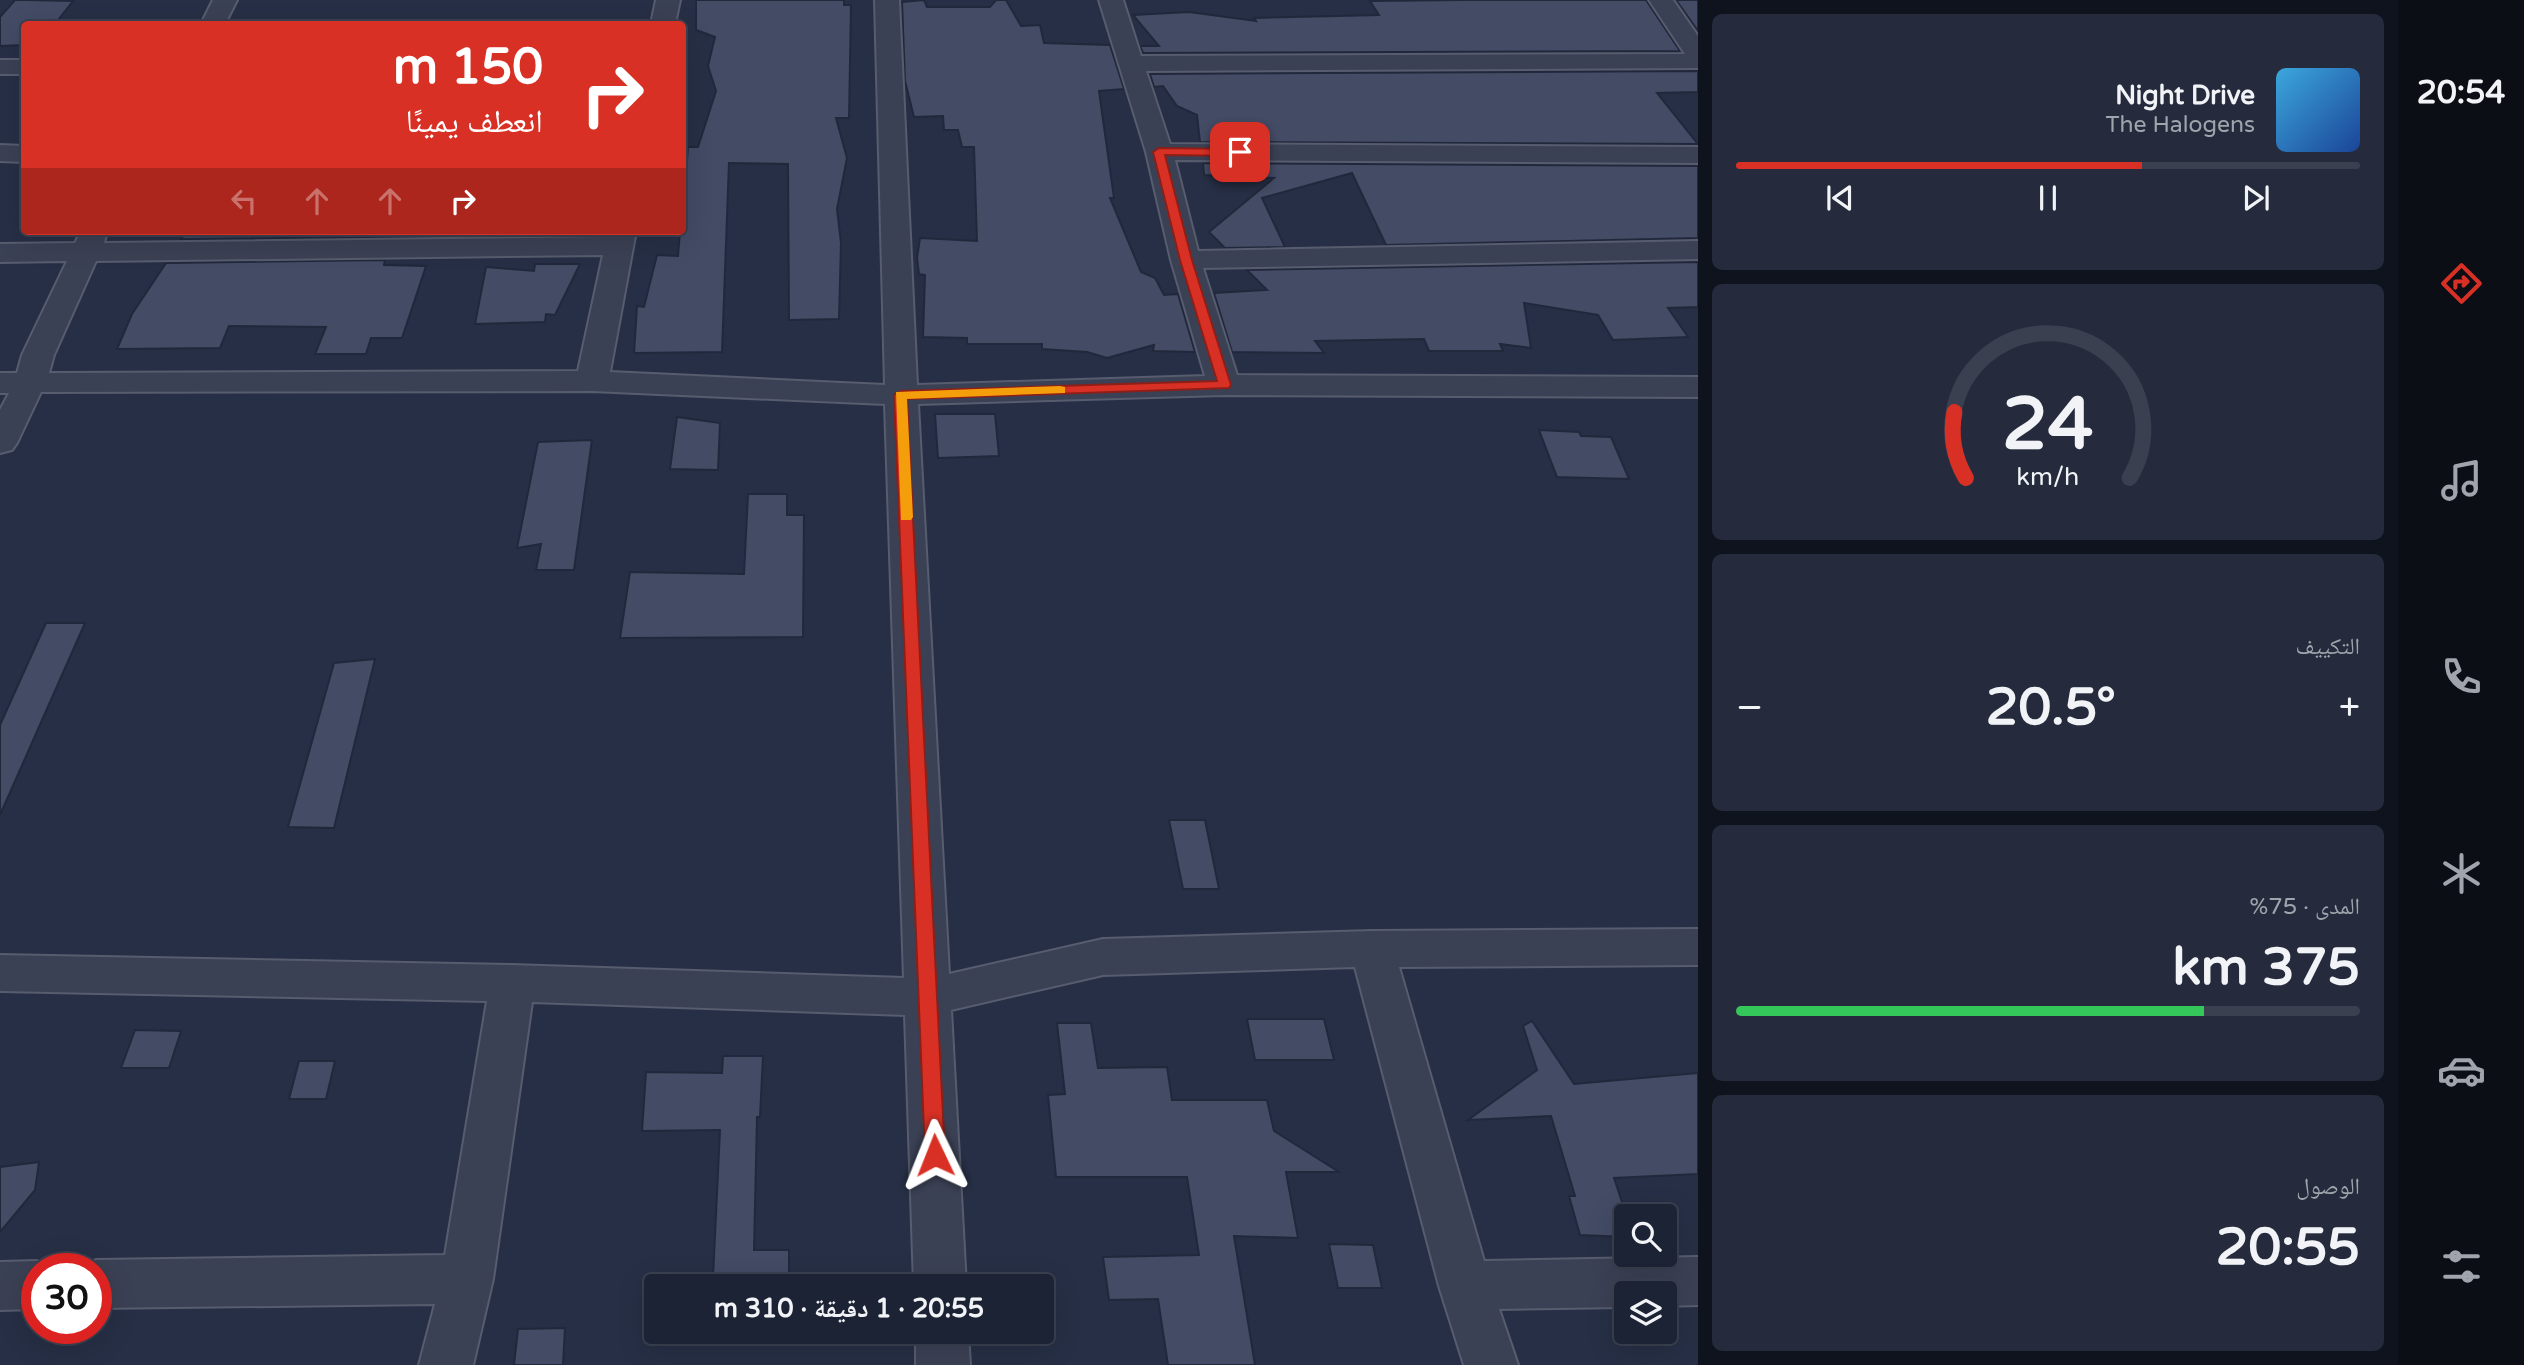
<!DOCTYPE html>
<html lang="ar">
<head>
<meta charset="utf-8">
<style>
  body { margin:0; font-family:"Varela Round","Noto Naskh Arabic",sans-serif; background:#252b3c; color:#f1f3f6; direction:rtl; height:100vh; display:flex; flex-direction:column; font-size:26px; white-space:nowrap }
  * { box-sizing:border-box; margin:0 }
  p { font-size:23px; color:#a0a4ac }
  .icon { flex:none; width:38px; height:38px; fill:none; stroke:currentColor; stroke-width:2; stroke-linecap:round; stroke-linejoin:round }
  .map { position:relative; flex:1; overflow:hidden; direction:ltr }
  .details { display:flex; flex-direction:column; gap:14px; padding:14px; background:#0f131d; width:700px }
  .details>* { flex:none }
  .hud { position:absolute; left:21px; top:21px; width:665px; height:214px; border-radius:7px; box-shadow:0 7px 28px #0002,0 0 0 2px #3a404f; direction:rtl; background:#d93025; color:#fff; overflow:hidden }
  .buttons { position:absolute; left:1614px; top:1204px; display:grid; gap:14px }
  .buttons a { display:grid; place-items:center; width:63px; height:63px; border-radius:7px; background:#1c2334; box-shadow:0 7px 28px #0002,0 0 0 2px #3a404f; font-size:35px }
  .speed { position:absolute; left:21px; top:1253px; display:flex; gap:14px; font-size:35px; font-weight:700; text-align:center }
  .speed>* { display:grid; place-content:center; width:91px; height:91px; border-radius:50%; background:#1c2334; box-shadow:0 7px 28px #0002,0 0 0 2px #3a404f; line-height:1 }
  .speed .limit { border:10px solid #d22; background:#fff; color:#111 }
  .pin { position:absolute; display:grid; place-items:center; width:60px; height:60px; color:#fff; margin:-30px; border-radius:14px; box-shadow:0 4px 10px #0006 }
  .me { position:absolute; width:77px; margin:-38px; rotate:358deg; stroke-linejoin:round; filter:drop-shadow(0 0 5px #0008) }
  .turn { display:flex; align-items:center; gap:24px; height:147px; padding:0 28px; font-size:32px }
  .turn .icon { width:91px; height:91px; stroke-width:2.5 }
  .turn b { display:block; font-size:49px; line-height:60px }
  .lanes { display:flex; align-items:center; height:66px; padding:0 28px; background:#0003; justify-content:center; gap:35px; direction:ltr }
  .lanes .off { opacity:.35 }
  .big { font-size:52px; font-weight:700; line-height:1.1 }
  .details .tile { flex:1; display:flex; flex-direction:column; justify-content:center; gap:10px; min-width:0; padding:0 24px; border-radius:10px; background:#252b3c }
  .details .dial { align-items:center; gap:0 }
  .dial svg { height:182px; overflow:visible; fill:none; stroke:#3a404f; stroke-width:7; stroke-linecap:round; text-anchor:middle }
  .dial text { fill:#f1f3f6; stroke:none }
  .song { display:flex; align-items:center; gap:21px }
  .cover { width:84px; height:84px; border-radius:10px; background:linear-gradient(135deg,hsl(200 70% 55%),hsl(220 70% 35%)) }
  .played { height:7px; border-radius:4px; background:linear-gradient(90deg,#d93025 65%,#3a404f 65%) }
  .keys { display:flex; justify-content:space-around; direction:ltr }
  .heat { display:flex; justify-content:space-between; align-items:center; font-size:38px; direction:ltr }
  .charge { height:10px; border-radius:5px; background:linear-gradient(90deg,#34c759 75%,#3a404f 0) }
  .trip { position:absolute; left:644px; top:1274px; width:410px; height:70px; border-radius:7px; background:#1c2334; box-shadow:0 7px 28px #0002,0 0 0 2px #3a404f; font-weight:700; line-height:70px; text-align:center; direction:rtl }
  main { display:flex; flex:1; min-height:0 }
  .tabs { display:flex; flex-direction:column; width:126px; justify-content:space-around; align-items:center; background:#0b0e15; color:#a0a4ac }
  .tabs .icon { width:49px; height:49px }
  .tabs .current { color:#d93025 }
  .tabs b { font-size:32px; color:#f1f3f6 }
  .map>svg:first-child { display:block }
</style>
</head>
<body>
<main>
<nav class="tabs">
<b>20:54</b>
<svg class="icon current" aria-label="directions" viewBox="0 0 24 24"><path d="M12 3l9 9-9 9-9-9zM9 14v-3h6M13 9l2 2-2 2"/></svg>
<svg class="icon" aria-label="music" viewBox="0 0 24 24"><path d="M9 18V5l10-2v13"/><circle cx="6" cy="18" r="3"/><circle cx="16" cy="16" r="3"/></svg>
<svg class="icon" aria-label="phone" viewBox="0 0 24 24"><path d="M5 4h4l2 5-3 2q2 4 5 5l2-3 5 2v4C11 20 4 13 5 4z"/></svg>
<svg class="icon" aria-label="climate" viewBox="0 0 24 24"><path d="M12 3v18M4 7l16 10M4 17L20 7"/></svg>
<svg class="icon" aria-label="car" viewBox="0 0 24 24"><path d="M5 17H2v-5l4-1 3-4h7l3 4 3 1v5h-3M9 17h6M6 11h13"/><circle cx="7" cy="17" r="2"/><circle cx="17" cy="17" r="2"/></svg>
<svg class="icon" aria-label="filters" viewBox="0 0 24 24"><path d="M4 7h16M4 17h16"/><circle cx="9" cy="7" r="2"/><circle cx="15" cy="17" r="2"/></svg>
</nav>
<section class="details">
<div class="tile">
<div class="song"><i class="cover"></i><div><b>Night Drive</b><p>The Halogens</p></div></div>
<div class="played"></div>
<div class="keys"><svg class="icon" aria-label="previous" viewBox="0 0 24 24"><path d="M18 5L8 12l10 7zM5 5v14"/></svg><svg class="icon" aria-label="pause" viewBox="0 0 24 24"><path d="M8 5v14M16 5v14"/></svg><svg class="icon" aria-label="next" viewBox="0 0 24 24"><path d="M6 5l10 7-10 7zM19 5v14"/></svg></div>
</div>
<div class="tile dial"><svg viewBox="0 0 100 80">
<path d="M14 69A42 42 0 1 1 86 69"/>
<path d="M14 69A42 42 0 0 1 9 40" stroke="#d93025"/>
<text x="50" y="56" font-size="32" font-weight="700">24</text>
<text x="50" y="72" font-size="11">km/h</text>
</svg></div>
<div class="tile"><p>التكييف</p>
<div class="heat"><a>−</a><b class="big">20.5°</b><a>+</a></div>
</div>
<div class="tile"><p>المدى · 75%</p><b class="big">375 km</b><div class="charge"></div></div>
<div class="tile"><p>الوصول</p><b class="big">20:55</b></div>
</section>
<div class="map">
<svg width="1698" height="1365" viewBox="0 0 1698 1365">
  <rect width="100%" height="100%" fill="#262f45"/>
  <g fill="#434b65" stroke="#22283c" stroke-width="2">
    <polygon points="15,0 26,0 73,1 55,24 24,24 24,45 0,46 0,17"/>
    <polygon points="696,0 844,0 844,5 851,5 849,118 836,118 847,158 837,209 841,243 839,319 789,320 788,164 729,163 722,352 634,353 637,306 644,307 657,255 678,256 680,231 682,231 688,147 698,147 716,91 708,66 715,37 696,30"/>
    <polygon points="924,0 927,7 990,7 996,0 1006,0 1021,26 1040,25 1044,43 1110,45 1124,89 1099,91 1114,198 1110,198 1141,272 1155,278 1164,295 1178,294 1195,352 1153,351 1154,345 1107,358 1087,352 1042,349 1042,344 967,344 967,338 923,337 925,275 919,274 917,258 920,238 977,241 974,147 962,147 958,130 944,130 943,116 914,117 905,81 902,2"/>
    <polygon points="1463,0 1646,0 1680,51 1143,53 1140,46 1159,46 1133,15 1189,12 1256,21 1254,18 1379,15 1370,1"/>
    <polygon points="1676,0 1698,0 1698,31"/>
    <polygon points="1698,71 1698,92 1657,93 1698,144 1200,142 1197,115 1177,106 1163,86 1154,87 1150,74"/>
    <polygon points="1203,163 1698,166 1698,238 1386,245 1352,173 1262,198 1285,247 1225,248 1209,232 1274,178 1204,175"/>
    <polygon points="187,231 394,231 392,237 181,239"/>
    <polygon points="385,260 384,265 426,266 402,338 371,338 366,354 315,354 326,327 229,326 220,348 117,349 132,314 166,263"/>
    <polygon points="1698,262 1698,307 1668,308 1688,337 1613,340 1598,315 1524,303 1531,348 1500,344 1503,351 1429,351 1424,339 1315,341 1324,353 1232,352 1214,293 1267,290 1247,270"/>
    <polygon points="535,264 580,264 555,315 546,314 545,322 475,324 486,267 534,271"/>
    <polygon points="935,414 995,414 999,456 938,458"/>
    <polygon points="677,417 720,423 718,470 670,469"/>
    <polygon points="1539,430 1579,432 1581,436 1611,437 1629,479 1557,477"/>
    <polygon points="592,440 574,570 536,570 541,544 517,548 538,442"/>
    <polygon points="748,494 787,494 787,515 804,515 803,637 620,638 630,572 744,574"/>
    <polygon points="46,623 85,623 0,815 0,725"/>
    <polygon points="375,659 334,828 288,827 334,663"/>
    <polygon points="1169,820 1205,820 1219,889 1183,889"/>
    <polygon points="1247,1019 1324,1019 1334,1060 1255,1060"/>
    <polygon points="1532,1021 1574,1084 1698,1073 1698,1174 1614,1178 1626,1214 1626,1237 1580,1235 1569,1196 1575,1196 1551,1116 1468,1120 1537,1070 1523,1026"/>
    <polygon points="1057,1023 1091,1023 1098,1068 1167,1067 1172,1100 1267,1100 1274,1131 1339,1172 1286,1172 1298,1238 1234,1236 1255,1365 1168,1365 1158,1299 1109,1300 1103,1257 1199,1255 1187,1177 1056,1177 1048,1095 1065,1094"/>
    <polygon points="135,1030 181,1031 169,1068 121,1068"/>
    <polygon points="723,1056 763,1056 760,1117 757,1117 754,1250 789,1250 789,1286 717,1286 717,1277 713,1277 720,1130 642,1131 646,1072 722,1073"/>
    <polygon points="299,1061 335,1061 326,1099 289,1099"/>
    <polygon points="39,1162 35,1190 0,1232 0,1167"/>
    <polygon points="1329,1244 1373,1245 1382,1288 1338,1288"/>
    <polygon points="565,1328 563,1365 514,1365 518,1329"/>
  </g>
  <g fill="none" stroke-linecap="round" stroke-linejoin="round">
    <defs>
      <g id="street">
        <polygon points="213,0 237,0 225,24 201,24"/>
        <polygon points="656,0 680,0 675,24 651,24"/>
        <path d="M875,0H899L917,385L1205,376L1171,260L1146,152L1099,0H1123L1141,56L1685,54L1649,0H1673L1698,36V68L1146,71L1170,144L1698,147V163L1175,160L1198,251L1698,241V259L1203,268L1237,375L1698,377V397L1224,395L918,404L949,974L1103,939L1372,931L1698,929V965L1399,967L1484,1261L1698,1257V1305L1664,1306V1293H1626V1307L1499,1309L1518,1365H1464L1439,1286L1355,967L1103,975L951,1010L966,1286H914L905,1015L532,1002L493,1279L473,1365H419L435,1304L96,1308V1269H77L96,1260L445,1255L487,1001L0,991V955L512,965L904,978L885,404L592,391L41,392L17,443L12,450L0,453V410L9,393H0V373H17L22,355L67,261L0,262V244L75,243L81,231H107L104,243L606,237L608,231H636L610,372L885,385ZM603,255L578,371L49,373L54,355L96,261Z"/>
        <rect x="0" y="60" width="24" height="14"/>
        <polygon points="0,145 24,146 24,162 0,161"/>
        <polygon points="37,1261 56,1269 37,1269 37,1309 0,1310 0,1262"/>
        <polygon points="916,1332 968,1332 970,1365 916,1365"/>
      </g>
    </defs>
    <use href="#street" stroke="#575c6e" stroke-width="4"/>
    <use href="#street" fill="#3b4154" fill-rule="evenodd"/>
  </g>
  <polygon fill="#d93025" stroke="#8d1f18" stroke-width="2" points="1159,148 1240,149 1245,152 1240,156 1165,155 1192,260 1231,385 1229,388 907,399 945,1155 942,1161 935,1164 928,1161 925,1155 894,395 901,391 1217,381 1180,260 1153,152"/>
  <polygon fill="#f59e0b" points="1060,386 1065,387 1065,393 907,399 913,517 911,520 901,520 896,392"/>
</svg>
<div class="buttons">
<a><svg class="icon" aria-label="search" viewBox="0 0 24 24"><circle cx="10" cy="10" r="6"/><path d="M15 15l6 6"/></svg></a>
<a><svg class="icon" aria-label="layers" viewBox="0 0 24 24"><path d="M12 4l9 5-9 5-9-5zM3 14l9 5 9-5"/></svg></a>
</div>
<div class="speed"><div class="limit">30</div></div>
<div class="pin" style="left:1240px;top:152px;background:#d93025"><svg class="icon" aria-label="arrive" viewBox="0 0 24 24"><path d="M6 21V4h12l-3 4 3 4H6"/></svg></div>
<svg class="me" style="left:935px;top:1155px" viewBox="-20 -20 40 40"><path d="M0-17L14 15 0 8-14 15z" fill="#d93025" stroke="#fff" stroke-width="4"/></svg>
<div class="trip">20:55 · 1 دقيقة · 310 m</div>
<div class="hud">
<div class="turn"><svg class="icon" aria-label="right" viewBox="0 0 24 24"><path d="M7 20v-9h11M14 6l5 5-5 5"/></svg><div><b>150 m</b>انعطف يمينًا</div></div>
<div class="lanes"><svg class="icon off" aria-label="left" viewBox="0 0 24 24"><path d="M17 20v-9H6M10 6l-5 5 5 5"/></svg><svg class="icon off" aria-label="ahead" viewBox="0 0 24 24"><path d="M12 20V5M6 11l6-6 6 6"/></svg><svg class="icon off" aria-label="ahead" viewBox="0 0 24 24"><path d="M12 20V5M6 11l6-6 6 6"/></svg><svg class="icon" aria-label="right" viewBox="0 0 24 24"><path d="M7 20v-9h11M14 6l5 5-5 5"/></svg></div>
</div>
</div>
</main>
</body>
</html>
